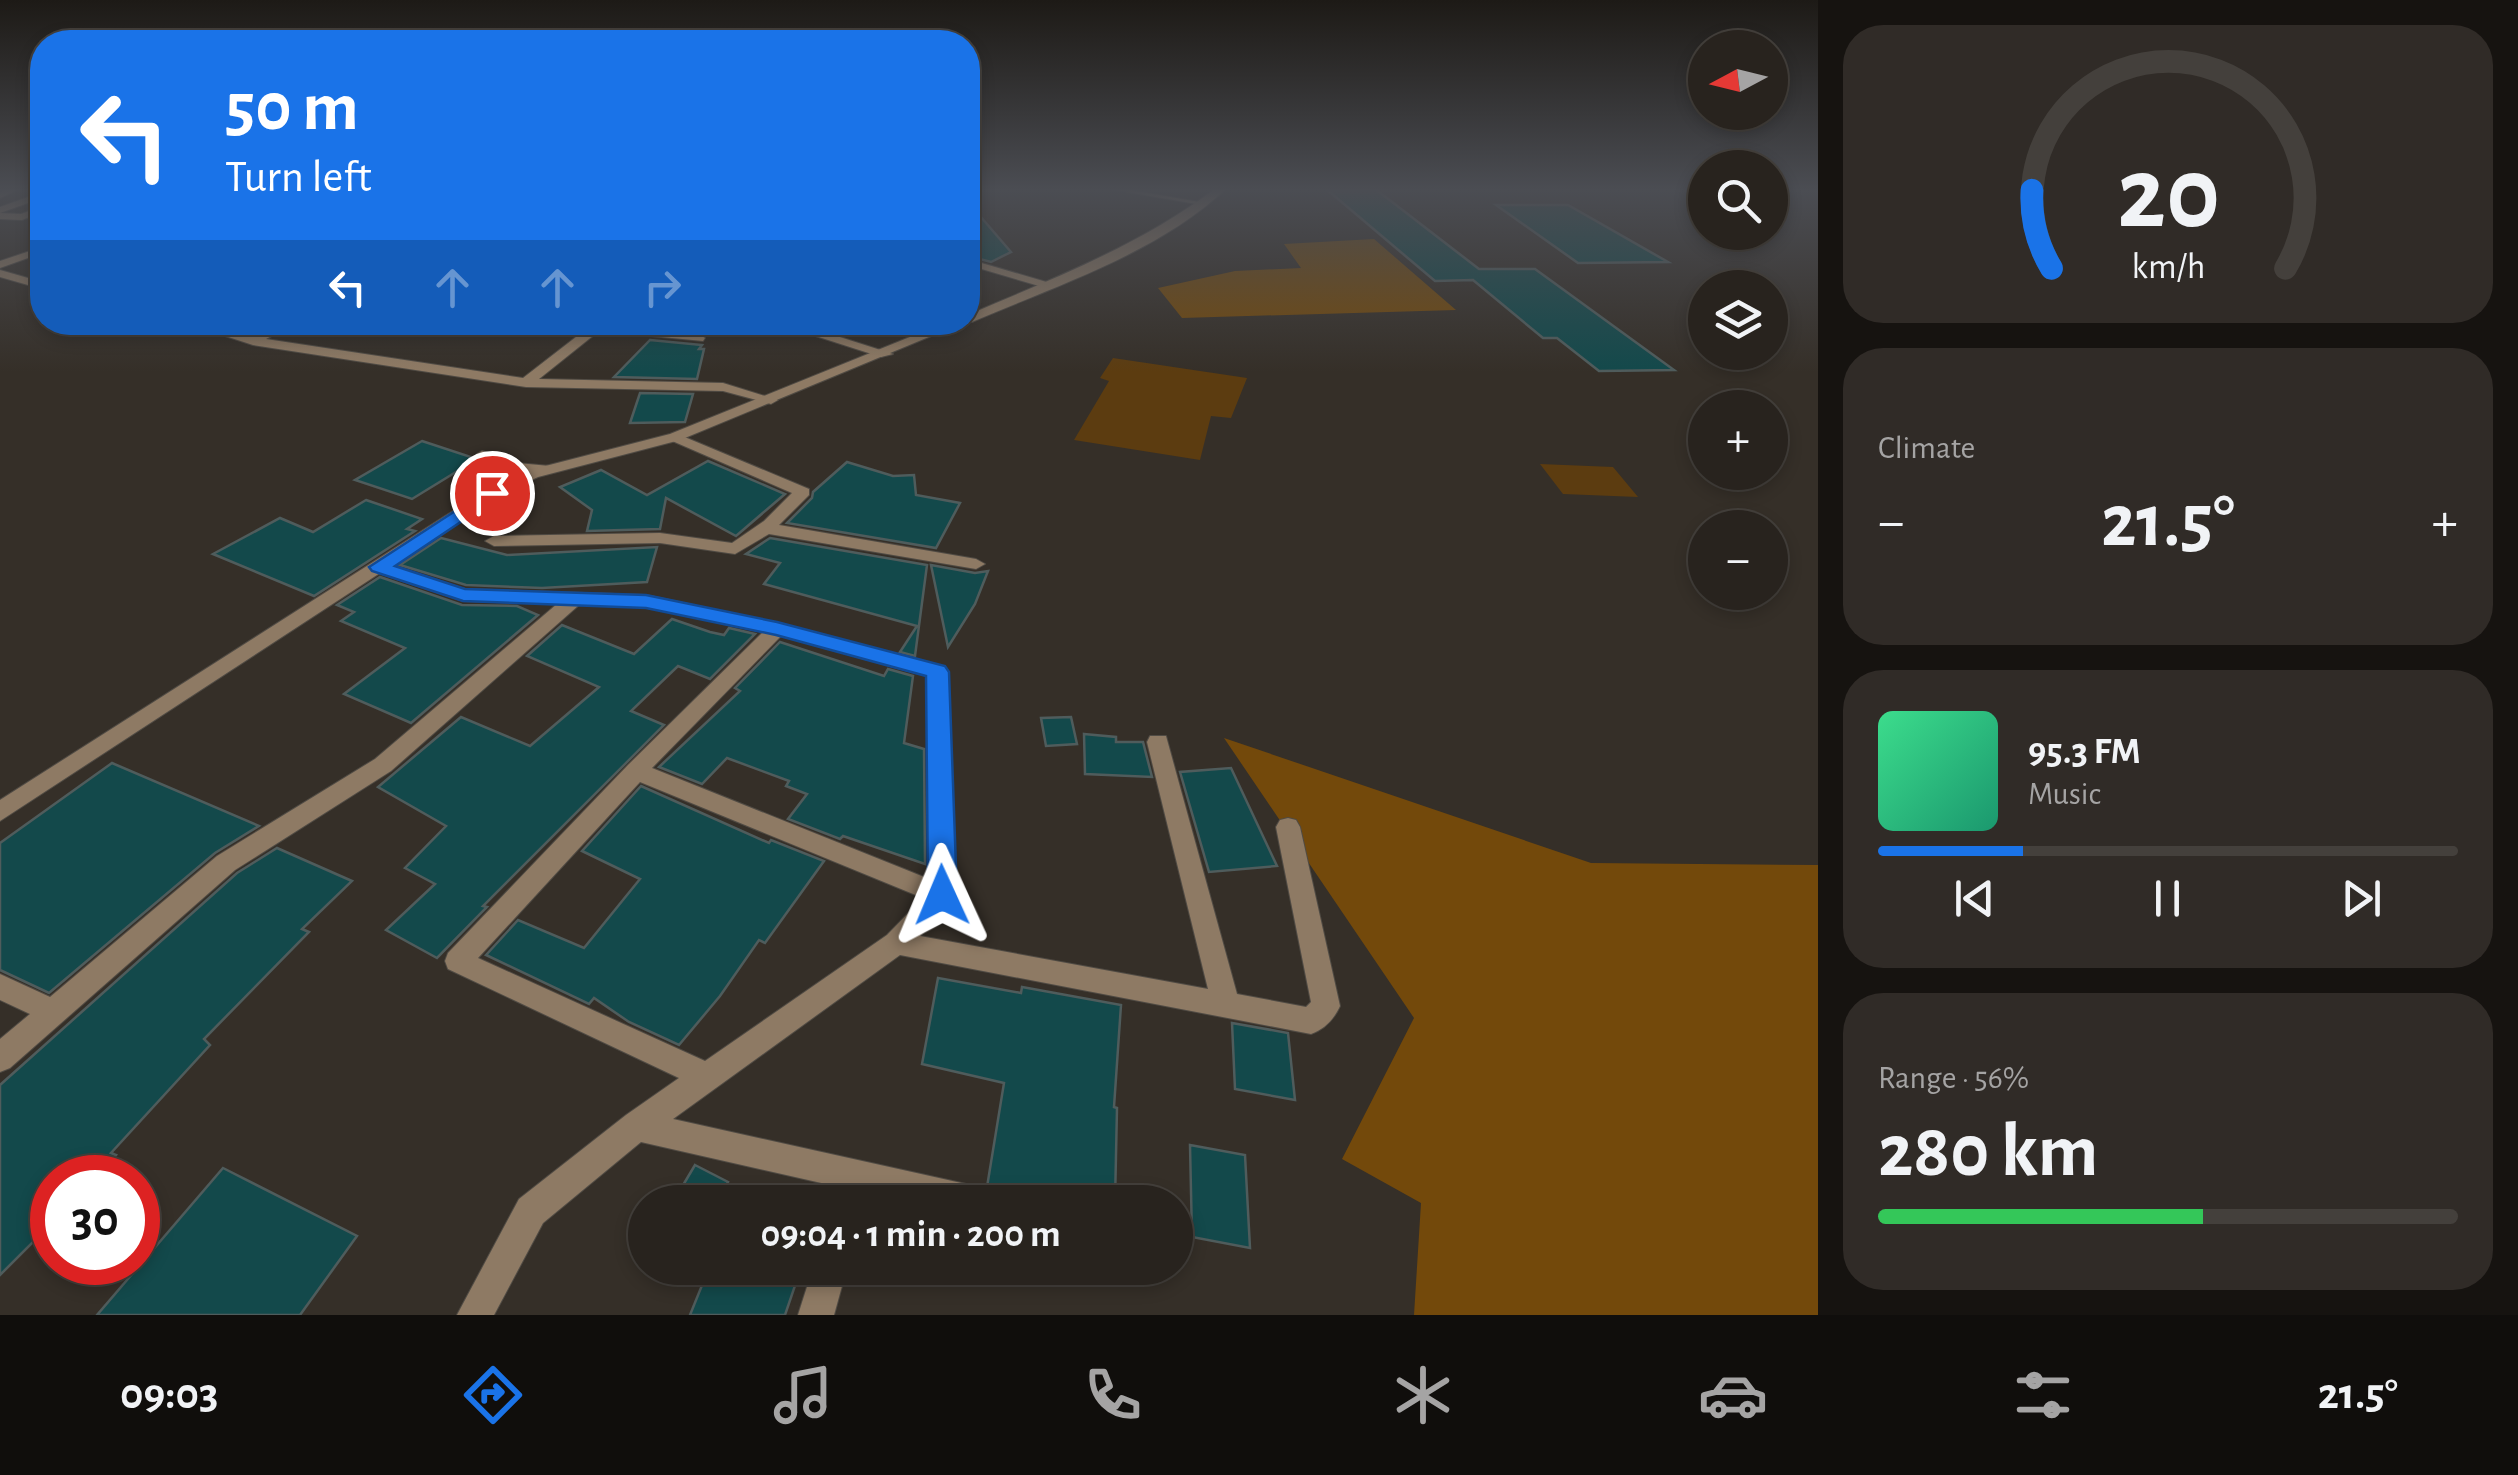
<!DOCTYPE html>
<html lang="en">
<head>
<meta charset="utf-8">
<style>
  body { margin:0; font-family:"Alegreya Sans",sans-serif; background:#302b27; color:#f1f3f6; height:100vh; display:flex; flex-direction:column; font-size:38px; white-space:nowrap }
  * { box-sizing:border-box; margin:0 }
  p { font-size:32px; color:#a5a4a4 }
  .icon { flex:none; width:55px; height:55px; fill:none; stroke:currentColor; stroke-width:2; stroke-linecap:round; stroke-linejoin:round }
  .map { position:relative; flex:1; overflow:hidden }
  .drawer { display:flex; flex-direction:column; gap:25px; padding:25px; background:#161310; width:700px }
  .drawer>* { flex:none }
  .hud { position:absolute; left:30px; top:30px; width:950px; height:305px; border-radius:40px; box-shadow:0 5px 15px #0003,0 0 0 2px #44403c; background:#1a73e8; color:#fff; overflow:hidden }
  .needle { width:65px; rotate:263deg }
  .buttons { position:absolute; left:1688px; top:30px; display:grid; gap:20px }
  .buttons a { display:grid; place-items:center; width:100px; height:100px; border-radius:50%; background:#28231e; box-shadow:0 5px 15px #0003,0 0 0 2px #44403c; font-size:50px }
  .speed { position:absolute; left:30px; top:1155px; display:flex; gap:20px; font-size:50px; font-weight:700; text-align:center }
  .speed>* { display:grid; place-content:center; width:130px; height:130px; border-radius:50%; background:#28231e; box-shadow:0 5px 15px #0003,0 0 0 2px #44403c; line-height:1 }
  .speed .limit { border:15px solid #d22; background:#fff; color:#111 }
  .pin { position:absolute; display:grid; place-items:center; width:85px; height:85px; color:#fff; margin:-42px; border:5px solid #fff; border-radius:50%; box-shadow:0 2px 10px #0007 }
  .me { position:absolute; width:110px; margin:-55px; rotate:359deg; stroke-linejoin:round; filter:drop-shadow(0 0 8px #0008) }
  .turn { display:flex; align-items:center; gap:35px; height:210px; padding:0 30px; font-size:45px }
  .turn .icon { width:130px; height:130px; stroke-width:2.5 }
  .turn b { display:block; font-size:70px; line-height:85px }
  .lanes { display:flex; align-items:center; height:95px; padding:0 30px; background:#0003; justify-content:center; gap:50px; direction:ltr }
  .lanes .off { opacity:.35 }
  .big { font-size:75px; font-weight:600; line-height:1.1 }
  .drawer .tile { flex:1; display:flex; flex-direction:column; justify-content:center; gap:15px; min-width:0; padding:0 35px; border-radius:40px; background:#302b27 }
  .drawer .dial { align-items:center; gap:0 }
  .dial svg { height:260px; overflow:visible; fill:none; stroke:#44403c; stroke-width:7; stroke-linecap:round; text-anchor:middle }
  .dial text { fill:#f1f3f6; stroke:none }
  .song { display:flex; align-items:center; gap:30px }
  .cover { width:120px; height:120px; border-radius:15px; background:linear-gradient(135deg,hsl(150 70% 55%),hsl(160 70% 35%)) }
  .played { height:10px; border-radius:5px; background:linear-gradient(90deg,#1a73e8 25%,#44403c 25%) }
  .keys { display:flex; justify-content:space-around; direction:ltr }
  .heat { display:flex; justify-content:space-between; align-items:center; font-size:55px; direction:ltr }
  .charge { height:15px; border-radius:8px; background:linear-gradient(90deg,#34c759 56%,#44403c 0) }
  .trip { position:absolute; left:628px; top:1185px; width:565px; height:100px; border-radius:50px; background:#28231e; box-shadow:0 5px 15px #0003,0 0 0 2px #44403c; font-weight:600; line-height:100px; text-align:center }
  .tabs { display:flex; height:160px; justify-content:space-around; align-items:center; background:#100e0c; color:#a5a4a4 }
  .tabs .icon { width:70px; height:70px }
  .tabs .selected { color:#1a73e8 }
  .tabs b { font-size:45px; color:#f1f3f6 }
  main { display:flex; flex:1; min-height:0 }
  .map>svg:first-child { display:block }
</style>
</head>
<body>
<main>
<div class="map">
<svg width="1818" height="1315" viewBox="0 0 1818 1315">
  <rect width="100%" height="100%" fill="#352f28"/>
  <g fill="#73490b">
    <polygon points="1374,239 1456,310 1182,318 1158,288 1235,271 1301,268 1284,244"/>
    <polygon points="1224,738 1591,863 1818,865 1818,1315 1414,1315 1421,1203 1342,1159 1414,1018"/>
  </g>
  <g fill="#5c3c10">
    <polygon points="1113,358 1247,378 1231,418 1211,416 1200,460 1074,440 1109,381 1100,378"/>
    <polygon points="1540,464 1613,467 1638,497 1563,494"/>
  </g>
  <g fill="#13494b" stroke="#4f5c5c" stroke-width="2.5">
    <polygon points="1325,188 1374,188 1479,269 1535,269 1674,370 1599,371 1557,338 1543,338 1473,280 1435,281"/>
    <polygon points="968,202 1011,252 991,262 968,256"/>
    <polygon points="1496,205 1568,205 1668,262 1578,263"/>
    <polygon points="650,340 702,345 699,349 704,349 697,379 614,377"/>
    <polygon points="640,393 693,394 685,422 630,423"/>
    <polygon points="422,441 477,459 412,499 355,480"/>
    <polygon points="708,461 785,494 736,536 666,498 660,529 587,531 592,510 560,487 601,470 647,495"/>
    <polygon points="847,462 893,476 914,475 916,495 960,503 936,548 787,523 812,498 813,492"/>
    <polygon points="366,500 422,519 407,529 415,531 314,596 213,554 280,518 313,532"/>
    <polygon points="441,538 507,555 657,547 647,582 542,588 466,585 400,565"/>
    <polygon points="770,538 927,565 915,656 900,652 917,626 764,584 780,563 746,554"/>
    <polygon points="931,565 975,573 988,571 975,604 948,647"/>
    <polygon points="380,577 462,605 517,606 538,615 411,723 344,694 405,648 341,621 354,612 337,605"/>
    <polygon points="672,619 710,632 724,635 729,628 755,634 710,679 678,666 631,711 664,725 483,906 487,907 437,958 386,930 435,884 405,868 446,826 378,787 461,717 530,746 599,687 527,656 562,625 634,654"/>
    <polygon points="780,642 884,676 888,669 913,676 904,743 924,749 925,864 843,836 840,839 788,819 807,794 786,786 789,781 727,758 702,784 659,767 740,691 735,688"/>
    <polygon points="1071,717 1077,744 1046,746 1041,718"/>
    <polygon points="1084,734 1116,737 1116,742 1143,742 1152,777 1085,774"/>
    <polygon points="112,763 259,826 215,853 49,993 0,970 0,843"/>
    <polygon points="1231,768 1277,866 1209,872 1180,772"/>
    <polygon points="641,786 769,843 771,840 824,861 765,943 759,940 720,996 679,1045 629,1022 594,998 589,1004 486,955 518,920 584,948 640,879 582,851"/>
    <polygon points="277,848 352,881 302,929 309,932 204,1039 210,1045 111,1153 116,1155 95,1178 52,1178 52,1223 0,1275 0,1085 237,873"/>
    <polygon points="938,978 1021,993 1022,987 1121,1005 1114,1107 1117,1108 1115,1202 995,1202 987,1187 1004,1083 922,1064"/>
    <polygon points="1232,1023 1288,1033 1295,1100 1235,1089"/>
    <polygon points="1190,1145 1245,1155 1250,1248 1192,1237"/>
    <polygon points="695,1165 728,1182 717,1202 673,1202"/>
    <polygon points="223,1168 357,1236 300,1315 97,1315"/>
    <polygon points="709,1268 801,1268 785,1315 690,1315"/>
  </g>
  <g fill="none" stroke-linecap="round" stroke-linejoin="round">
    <defs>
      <g id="service">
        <polygon points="1104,188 1119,188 1205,203 1202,205"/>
        <path d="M482,451L517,463L550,466L555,469C532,478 501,464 478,456L477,454Z"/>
      </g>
      <g id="minor">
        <polygon points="9,188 22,188 0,198 0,192"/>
        <polygon points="42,192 42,198 0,213 0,207"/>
        <polygon points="42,206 42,212 22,220 0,219 0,213 21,214"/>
        <polygon points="42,247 42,253 0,268 0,261"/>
        <polygon points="968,259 1050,283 1052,285 1046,288 968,265"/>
        <polygon points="0,270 42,282 42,289 0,277"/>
        <polygon points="182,322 203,322 252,337 280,322 297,322 266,339 523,378 585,330 538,322 603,322 699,334 705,338 703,341 599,331 539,379 723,383 778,400 771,404 723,391 526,387 253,345"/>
        <polygon points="772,322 793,322 893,354 881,357"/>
        <polygon points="675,433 809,489 809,495 779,525 976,559 985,564 976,569 769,534 735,554 660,543 494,546 485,541 494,536 660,533 732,543 764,521 792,493 670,440 668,437"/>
        <path d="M379,562L465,589L646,595L777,623L944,667L947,672L955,895L920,936L1208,989L1147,742L1150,736H1166L1237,994L1306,1007L1311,1002L1276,827L1280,820L1288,818L1296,820L1300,827L1340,1006C1334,1019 1325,1029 1311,1034L900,955L673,1119L975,1186L986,1191L991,1202H906L869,1194L866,1202H834L839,1187L641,1142L543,1223L494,1315H457L519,1199L626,1115L679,1078L448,969L445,961L448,953L628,765L763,632L646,607L579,605L391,771L235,870L10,1068L0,1072V1039L30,1014L0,1000V974L50,997L217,856L375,759L557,604L463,601L373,571L370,567ZM781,636L927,676L929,879L652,768ZM640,782L923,898L887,935L705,1061L478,958Z"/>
        <polygon points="813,1268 847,1268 834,1315 798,1315"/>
      </g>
      <g id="tertiary">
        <path d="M1216,188H1227C1158,253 1058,285 972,322H967L968,315C1054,278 1141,245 1216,188Z"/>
        <polygon points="947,322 965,322 680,440 538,477 498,496 0,821 0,800 486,490 526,471 670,434"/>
      </g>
    </defs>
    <use href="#service" stroke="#504b44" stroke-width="2"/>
    <use href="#minor" stroke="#504b44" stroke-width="2"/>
    <use href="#tertiary" stroke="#504b44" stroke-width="2"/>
    <use href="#service" fill="#8e7a64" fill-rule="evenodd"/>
    <use href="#minor" fill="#8e7a64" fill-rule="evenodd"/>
    <use href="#tertiary" fill="#8e7a64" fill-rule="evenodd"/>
  </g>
  <linearGradient id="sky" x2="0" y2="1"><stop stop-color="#1d1a16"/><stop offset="0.51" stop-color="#4b4d53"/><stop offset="1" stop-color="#4b4d53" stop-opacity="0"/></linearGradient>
  <rect width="1818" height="372" fill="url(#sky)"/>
  <polygon fill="#1a73e8" stroke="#114b97" stroke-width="2.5" points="492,487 498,489 498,497 395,566 465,589 646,595 777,622 945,666 949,672 957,895 952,904 942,907 932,904 928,895 926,676 776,635 646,608 463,601 372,571 369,567"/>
</svg>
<div class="buttons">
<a><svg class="needle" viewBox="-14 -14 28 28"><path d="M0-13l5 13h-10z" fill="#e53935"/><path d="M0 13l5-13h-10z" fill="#a5a4a4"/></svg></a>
<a><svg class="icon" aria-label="search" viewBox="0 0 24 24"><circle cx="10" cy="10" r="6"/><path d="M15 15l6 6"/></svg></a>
<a><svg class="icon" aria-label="layers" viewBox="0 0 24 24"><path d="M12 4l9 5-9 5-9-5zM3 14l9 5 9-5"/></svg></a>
<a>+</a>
<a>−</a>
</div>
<div class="speed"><div class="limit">30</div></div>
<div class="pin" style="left:492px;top:493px;background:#d93025"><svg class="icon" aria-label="arrive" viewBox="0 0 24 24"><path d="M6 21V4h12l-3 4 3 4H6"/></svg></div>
<svg class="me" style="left:942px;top:895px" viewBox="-20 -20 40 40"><path d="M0-17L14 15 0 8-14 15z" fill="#1a73e8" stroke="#fff" stroke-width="4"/></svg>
<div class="trip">09:04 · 1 min · 200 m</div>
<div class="hud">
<div class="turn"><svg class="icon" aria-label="left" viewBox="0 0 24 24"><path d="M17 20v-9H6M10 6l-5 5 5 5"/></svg><div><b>50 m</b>Turn left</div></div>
<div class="lanes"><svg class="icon" aria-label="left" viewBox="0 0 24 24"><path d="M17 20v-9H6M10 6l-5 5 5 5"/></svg><svg class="icon off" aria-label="ahead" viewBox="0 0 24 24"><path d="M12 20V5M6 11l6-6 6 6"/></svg><svg class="icon off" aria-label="ahead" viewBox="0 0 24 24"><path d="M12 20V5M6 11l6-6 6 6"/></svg><svg class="icon off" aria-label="right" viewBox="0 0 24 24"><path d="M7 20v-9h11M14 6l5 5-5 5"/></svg></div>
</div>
</div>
<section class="drawer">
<div class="tile dial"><svg viewBox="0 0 100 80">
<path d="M14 69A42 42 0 1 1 86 69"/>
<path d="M14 69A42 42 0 0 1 8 45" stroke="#1a73e8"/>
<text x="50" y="56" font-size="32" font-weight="700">20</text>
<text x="50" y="72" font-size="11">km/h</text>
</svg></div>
<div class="tile"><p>Climate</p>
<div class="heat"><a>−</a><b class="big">21.5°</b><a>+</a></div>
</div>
<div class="tile">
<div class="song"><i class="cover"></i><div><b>95.3 FM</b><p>Music</p></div></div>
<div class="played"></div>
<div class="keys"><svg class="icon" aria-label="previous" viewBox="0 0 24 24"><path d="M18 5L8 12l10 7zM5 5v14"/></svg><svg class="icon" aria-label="pause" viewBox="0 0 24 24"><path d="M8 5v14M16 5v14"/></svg><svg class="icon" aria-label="next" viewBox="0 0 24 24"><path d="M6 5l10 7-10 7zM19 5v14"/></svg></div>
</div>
<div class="tile"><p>Range · 56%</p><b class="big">280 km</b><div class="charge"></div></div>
</section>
</main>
<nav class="tabs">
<b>09:03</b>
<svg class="icon selected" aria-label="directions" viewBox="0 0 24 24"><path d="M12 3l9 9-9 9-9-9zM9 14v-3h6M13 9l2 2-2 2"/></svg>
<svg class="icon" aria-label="music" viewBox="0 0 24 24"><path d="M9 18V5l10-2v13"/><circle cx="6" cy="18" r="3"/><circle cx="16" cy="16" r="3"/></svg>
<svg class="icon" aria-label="phone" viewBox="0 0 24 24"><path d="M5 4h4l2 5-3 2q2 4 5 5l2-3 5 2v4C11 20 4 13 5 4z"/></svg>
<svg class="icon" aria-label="climate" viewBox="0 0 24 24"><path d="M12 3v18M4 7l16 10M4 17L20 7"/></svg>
<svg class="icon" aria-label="car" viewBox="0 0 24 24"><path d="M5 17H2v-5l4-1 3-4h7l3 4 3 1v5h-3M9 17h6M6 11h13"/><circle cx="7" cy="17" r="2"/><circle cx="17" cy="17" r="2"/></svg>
<svg class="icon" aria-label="filters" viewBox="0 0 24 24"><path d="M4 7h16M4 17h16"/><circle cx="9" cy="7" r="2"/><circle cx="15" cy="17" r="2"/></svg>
<b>21.5°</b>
</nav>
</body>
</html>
